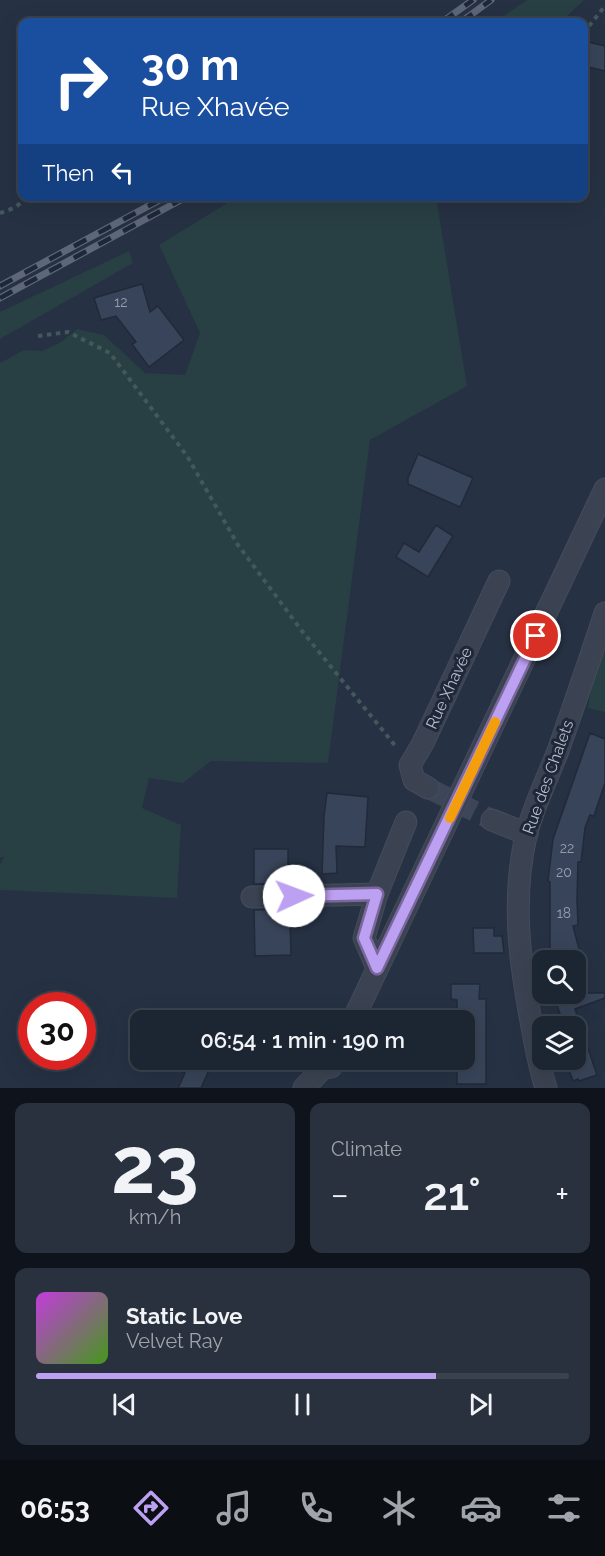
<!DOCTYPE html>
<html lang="en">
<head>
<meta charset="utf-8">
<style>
  body { margin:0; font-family:Raleway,sans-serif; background:#29313e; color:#f1f3f6; height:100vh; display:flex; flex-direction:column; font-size:22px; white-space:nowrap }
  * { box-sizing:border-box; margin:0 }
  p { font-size:20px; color:#a0a5ac }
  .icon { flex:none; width:33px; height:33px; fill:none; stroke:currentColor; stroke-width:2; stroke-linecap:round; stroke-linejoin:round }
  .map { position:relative; height:1088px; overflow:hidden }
  .panel { display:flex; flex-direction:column; gap:15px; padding:15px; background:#0f141c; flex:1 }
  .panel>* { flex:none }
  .guide { position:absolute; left:18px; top:18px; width:570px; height:183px; border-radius:12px; box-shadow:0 6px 24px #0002,0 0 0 2px #3a424d; background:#1a4fa0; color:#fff; overflow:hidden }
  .fabs { position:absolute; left:532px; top:950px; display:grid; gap:12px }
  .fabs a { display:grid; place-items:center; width:54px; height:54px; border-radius:12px; background:#1c2532; box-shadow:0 6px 24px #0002,0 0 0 2px #3a424d; font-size:30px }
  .speed { position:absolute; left:18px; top:992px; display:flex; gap:12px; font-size:30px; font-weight:700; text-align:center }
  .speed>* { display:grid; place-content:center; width:78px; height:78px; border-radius:50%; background:#1c2532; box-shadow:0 6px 24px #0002,0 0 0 2px #3a424d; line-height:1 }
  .speed .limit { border:9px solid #d22; background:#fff; color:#111 }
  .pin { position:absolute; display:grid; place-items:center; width:51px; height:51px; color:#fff; margin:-26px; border:3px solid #fff; border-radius:50%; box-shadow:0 2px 6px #0007 }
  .me { position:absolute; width:66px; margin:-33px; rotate:88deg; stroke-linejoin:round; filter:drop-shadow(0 0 4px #0008) }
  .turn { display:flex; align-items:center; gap:21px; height:126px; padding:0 24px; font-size:27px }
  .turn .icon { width:78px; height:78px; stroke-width:2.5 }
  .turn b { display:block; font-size:42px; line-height:51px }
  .then { display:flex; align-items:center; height:57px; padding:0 24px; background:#0003; gap:12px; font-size:22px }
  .big { font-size:45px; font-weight:600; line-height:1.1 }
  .panel .widget { flex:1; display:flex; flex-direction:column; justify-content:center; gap:9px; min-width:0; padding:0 21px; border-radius:12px; background:#29313e }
  .panel .dial { align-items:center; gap:0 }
  .dial b { font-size:78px; line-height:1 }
  .song { display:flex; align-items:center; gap:18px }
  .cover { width:72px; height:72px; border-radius:9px; background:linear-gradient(135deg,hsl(290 70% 55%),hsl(100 70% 35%)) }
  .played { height:6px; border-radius:3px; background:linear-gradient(90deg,#bca0f2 75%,#3a424d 75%) }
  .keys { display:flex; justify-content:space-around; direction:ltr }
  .heat { display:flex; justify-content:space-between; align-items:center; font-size:33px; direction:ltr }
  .panel .tiles { flex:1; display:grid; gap:15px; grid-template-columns:1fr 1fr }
  .widget:last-child { grid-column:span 2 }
  .trip { position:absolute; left:130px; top:1010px; width:345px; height:60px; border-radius:12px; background:#1c2532; box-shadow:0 6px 24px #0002,0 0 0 2px #3a424d; font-weight:600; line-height:60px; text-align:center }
  .tabs { display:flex; height:96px; justify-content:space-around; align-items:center; background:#0b0f14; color:#a0a5ac }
  .tabs .icon { width:42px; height:42px }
  .tabs .on { color:#bca0f2 }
  .tabs b { font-size:27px; color:#f1f3f6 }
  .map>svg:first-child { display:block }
</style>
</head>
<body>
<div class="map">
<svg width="605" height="1088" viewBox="0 0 605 1088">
  <rect width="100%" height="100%" fill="#263143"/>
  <g fill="#283f44">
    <polygon points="527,0 584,0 561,22 495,22"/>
    <polygon points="237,197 436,197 467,386 370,440 328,763 211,761 183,783 149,778 142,808 181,825 177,898 0,890 0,865 4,857 0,857 0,363 24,350 42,351 61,342 77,329 104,335 145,373 185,375 200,333 159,245"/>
    <polygon points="129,251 133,263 0,339 0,312"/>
    <polygon points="596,651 605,652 605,712 588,708"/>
  </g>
  <g fill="#384459" stroke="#212a3a" stroke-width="1.5">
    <polygon points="584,41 605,46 605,71 584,66"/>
    <polygon points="142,284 150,312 158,306 184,340 149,367 132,344 136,342 116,316 101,320 94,298"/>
    <polygon points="418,454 473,478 460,507 408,484 408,478"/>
    <polygon points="436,525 453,536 428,577 396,557 404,543 419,552"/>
    <polygon points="590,733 605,739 605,783 594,816 590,815 585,828 581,862 578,862 577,900 578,925 573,926 582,960 552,960 550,949 550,882 548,881 553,839"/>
    <polygon points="327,793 368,797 365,847 336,846 337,873 322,874 324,816"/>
    <polygon points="254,849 288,849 288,873 312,874 312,883 254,884"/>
    <polygon points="311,908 310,918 290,918 291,955 255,956 254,910"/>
    <polygon points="473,928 494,928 494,936 502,936 504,953 474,953"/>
    <polygon points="451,984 480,984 479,999 486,999 486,1084 457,1084 457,1059 465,1059 465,1015 457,1015 457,1000 451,999"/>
    <polygon points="553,993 605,993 605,998 575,1009 597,1075 579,1081 578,1079 573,1081 565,1059 576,1059 576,1026 564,1026"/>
    <polygon points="214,1059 201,1088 178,1088 185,1073 152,1060"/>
  </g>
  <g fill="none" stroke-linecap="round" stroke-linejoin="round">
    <polyline stroke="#3c4658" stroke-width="21" stroke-dasharray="21 10" stroke-linecap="butt" points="428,788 492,820"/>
    <defs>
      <g id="minor">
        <polyline points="428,788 414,780 410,765 423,743 499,581"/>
        <polyline points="492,820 527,834"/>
        <polyline points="252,897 377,894"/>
        <polyline points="377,968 364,938 377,894 406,822"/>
        <polyline points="353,1020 605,489"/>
        <polyline points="304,1088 323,1068 331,1067"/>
        <path d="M546,1088C539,1066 535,1044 531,1021C519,959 512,898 526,836C533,807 547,779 558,751C574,705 590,659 605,613"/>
      </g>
    </defs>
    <use href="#minor" stroke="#444c5c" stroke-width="23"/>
    <g stroke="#42585b" stroke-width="4" stroke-dasharray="4.5 4.5" stroke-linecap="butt">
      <polyline points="589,26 605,6"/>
      <path d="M0,213C9,210 22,206 25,196"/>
      <polyline points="38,336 68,332 110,353 187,456 238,545 302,631 397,748"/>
    </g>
    <use href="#minor" stroke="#3b4352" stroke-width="21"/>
    <defs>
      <g id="rail">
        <polyline points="442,22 473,0"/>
        <polyline points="461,22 491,0"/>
        <polyline points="0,286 167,196"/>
        <polyline points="0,298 188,196"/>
      </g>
    </defs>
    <use href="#rail" stroke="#5d6779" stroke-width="7"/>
    <use href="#rail" stroke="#1f2838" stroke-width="4.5" stroke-dasharray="14" stroke-linecap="butt"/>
  </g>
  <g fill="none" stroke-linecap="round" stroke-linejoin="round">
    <defs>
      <polyline id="route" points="294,896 377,894 364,938 377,968 536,636"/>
    </defs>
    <use href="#route" stroke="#7a689d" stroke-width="15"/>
    <use href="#route" stroke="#bca0f2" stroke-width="10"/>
    <polyline stroke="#f59e0b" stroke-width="10" points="450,818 495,722"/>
  </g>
  <g text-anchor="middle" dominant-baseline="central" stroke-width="6" stroke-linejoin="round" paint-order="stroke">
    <g font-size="14" fill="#969eae">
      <text x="121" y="302">12</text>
      <text x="567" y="848">22</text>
      <text x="564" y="872">20</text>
      <text x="564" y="913">18</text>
    </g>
    <g font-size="16" fill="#b8becc" stroke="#1f2838">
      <text transform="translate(449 688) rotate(-65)">Rue Xhavée</text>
      <text transform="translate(548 777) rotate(-70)">Rue des Chalets</text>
    </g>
  </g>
</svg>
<div class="fabs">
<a><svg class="icon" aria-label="search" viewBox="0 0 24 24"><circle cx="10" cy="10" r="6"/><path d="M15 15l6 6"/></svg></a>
<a><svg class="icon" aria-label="layers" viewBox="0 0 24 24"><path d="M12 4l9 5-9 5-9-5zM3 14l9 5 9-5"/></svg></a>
</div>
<div class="speed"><div class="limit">30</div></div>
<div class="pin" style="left:536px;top:636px;background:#d93025"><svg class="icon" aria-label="arrive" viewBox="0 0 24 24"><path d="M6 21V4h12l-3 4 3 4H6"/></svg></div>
<svg class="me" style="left:294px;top:896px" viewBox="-20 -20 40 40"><circle r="19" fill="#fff"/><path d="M0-13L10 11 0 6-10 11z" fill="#bca0f2"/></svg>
<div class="trip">06:54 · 1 min · 190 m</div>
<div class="guide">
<div class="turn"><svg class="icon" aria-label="right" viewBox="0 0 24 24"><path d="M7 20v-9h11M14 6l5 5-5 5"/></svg><div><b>30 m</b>Rue Xhavée</div></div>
<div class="then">Then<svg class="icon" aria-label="left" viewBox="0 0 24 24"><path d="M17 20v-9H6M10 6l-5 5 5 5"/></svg></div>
</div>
</div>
<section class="panel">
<div class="tiles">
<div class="widget dial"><b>23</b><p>km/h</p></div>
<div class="widget"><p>Climate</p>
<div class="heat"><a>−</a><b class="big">21°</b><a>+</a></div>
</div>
<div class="widget">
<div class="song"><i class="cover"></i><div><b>Static Love</b><p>Velvet Ray</p></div></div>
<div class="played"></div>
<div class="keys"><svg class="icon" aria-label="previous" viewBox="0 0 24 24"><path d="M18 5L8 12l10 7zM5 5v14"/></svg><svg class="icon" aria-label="pause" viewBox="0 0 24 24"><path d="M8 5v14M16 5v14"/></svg><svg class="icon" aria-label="next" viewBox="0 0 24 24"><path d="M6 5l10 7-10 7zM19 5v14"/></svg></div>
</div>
</div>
</section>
<nav class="tabs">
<b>06:53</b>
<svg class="icon on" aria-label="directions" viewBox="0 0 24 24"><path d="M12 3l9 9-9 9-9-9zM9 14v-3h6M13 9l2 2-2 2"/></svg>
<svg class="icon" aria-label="music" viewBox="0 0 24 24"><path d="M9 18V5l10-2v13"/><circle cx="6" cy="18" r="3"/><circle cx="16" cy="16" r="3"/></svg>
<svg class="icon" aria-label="phone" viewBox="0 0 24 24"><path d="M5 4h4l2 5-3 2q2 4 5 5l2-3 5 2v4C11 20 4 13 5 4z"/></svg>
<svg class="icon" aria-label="climate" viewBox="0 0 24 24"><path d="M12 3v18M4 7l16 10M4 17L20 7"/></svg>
<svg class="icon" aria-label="car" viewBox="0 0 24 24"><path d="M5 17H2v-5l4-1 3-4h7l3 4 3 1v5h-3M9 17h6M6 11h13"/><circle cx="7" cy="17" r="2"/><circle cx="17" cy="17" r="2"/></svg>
<svg class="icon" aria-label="filters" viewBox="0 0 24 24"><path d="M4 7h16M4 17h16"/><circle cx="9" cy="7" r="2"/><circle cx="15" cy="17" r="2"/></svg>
</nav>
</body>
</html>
